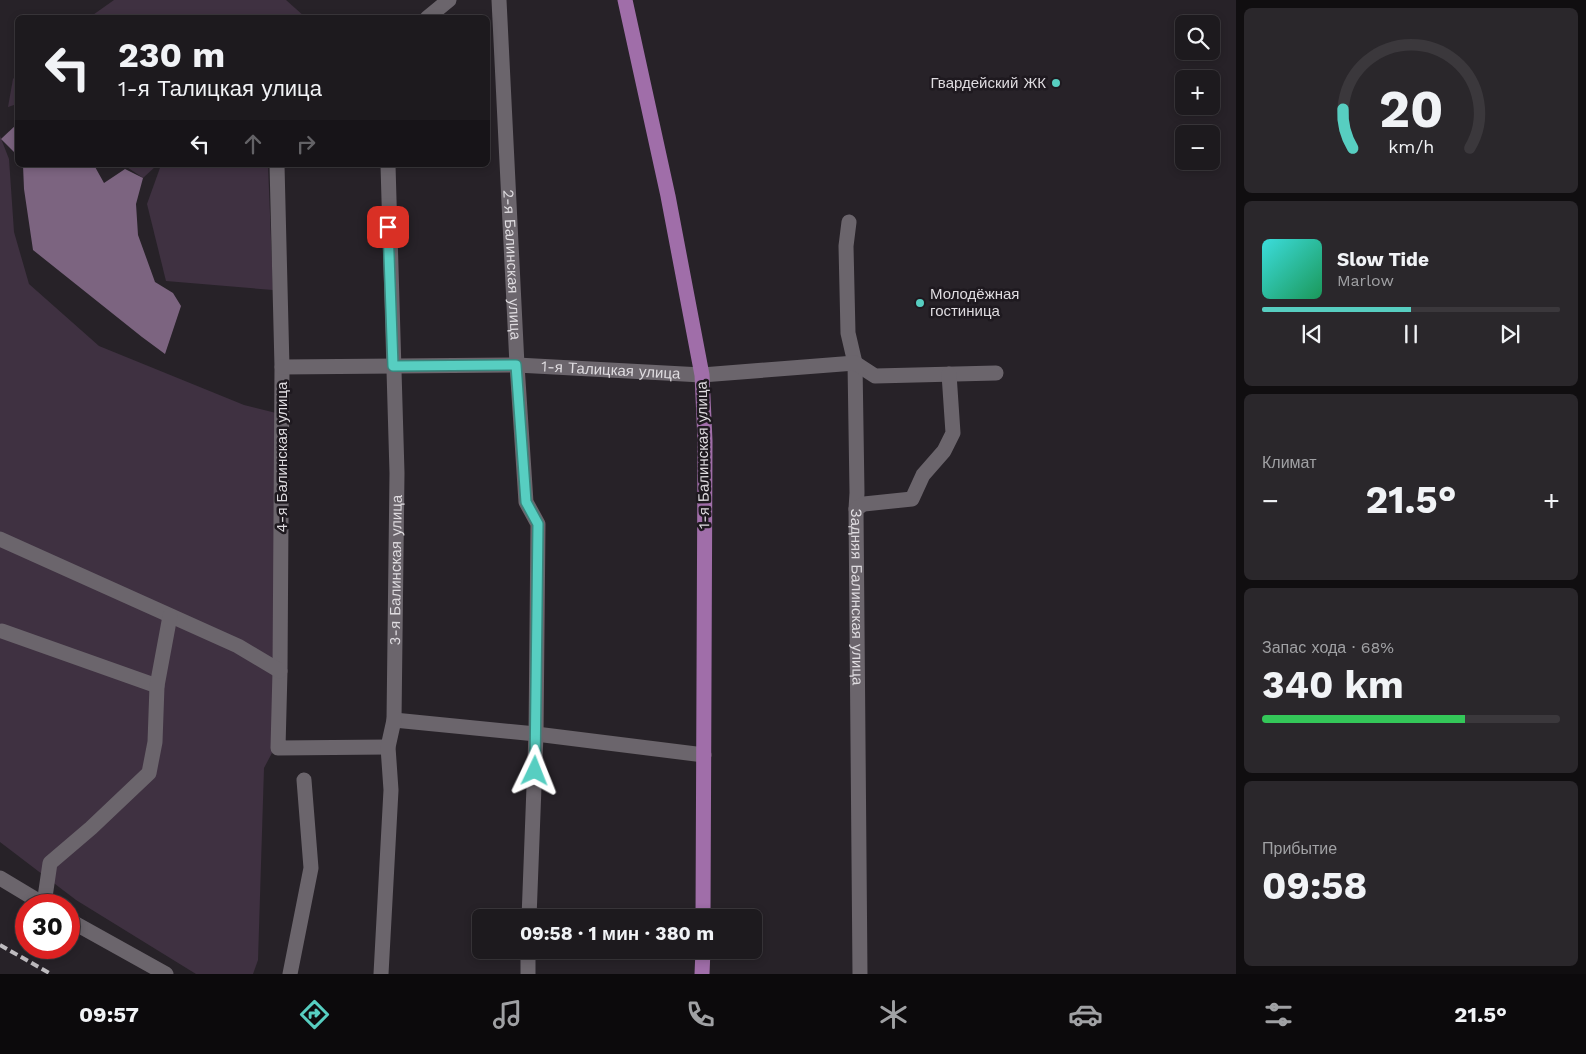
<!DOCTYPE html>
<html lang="ru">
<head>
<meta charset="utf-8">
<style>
  body { margin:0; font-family:"Work Sans",sans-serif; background:#2a272b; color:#f1f3f6; height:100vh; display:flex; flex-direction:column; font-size:19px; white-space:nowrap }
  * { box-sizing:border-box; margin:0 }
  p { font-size:16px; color:#a0a1a4 }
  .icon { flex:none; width:28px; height:28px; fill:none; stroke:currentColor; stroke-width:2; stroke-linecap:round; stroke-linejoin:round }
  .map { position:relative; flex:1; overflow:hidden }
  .side { display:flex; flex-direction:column; gap:8px; padding:8px; background:#100e10; width:350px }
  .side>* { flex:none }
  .hud { position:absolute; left:15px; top:15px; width:475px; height:152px; border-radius:8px; box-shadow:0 2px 8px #0003,0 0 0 1px #3b383c; background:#1d1a1e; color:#f1f3f6; overflow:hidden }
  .buttons { position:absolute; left:1175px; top:15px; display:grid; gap:10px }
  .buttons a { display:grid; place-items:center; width:45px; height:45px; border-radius:8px; background:#1d1a1e; box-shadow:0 2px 8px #0003,0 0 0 1px #3b383c; font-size:25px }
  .speed { position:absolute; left:15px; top:894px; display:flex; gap:10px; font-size:25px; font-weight:700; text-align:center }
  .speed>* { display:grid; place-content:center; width:65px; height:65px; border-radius:50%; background:#1d1a1e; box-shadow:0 2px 8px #0003,0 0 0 1px #3b383c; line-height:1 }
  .speed .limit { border:8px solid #d22; background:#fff; color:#111 }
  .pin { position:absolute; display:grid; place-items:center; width:42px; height:42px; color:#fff; margin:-21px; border-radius:10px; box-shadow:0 2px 8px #0006 }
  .me { position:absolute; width:55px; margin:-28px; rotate:2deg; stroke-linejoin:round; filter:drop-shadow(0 0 4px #0008) }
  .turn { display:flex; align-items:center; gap:18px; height:105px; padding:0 20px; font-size:22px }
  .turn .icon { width:65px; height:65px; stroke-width:2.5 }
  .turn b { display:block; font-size:35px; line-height:42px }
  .lanes { display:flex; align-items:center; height:48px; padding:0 20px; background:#0003; justify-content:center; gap:25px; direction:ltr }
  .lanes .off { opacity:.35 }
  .big { font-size:38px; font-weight:700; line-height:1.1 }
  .side .widget { flex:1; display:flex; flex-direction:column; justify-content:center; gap:8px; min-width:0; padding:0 18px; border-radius:8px; background:#2a272b }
  .side .dial { align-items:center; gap:0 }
  .dial svg { height:130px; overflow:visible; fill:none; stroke:#3b383c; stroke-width:7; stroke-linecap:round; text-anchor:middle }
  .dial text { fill:#f1f3f6; stroke:none }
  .song { display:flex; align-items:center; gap:15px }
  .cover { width:60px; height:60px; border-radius:8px; background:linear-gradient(135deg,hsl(180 70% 55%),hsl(150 70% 35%)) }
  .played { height:5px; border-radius:2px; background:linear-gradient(90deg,#57cec1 50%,#3b383c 50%) }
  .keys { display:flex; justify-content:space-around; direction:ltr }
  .heat { display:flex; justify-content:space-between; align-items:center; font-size:28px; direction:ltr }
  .charge { height:8px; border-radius:4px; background:linear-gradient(90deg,#34c759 68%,#3b383c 0) }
  .trip { position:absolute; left:472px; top:909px; width:290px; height:50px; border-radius:8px; background:#1d1a1e; box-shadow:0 2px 8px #0003,0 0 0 1px #3b383c; font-weight:700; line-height:50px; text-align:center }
  .tabs { display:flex; height:80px; justify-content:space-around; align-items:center; background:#0c0a0c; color:#a0a1a4 }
  .tabs .icon { width:35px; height:35px }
  .tabs .on { color:#57cec1 }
  .tabs b { font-size:22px; color:#f1f3f6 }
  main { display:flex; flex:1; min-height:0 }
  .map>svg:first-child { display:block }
</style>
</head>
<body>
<main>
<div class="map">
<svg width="1236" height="974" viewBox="0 0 1236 974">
  <rect width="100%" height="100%" fill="#272228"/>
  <g fill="#3f3141">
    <polygon points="114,0 286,0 305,17 90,17"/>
    <polygon points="17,75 17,104 8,107 13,79"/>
    <polygon points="0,136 9,159 14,232 29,284 99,346 244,405 280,414 273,751 264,768 258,960 253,974 196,974 76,900 0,842"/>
    <polygon points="124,165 157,165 143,178"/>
    <polygon points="161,165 268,165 273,290 166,281 147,204"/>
  </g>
  <g fill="#7c6480">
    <polygon points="17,124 17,155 1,139"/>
    <polygon points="23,165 94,165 104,183 125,169 143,178 136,204 138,235 155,282 173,293 181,306 165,354 142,337 33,250 24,189"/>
  </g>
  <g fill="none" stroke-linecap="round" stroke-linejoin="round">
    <g stroke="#6b656c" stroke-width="15">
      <path id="s1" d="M499,0L517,365L526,502L538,524L536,734L529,918"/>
      <polyline points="427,18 449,0"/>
      <polyline points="277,165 282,367 280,671 278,748 388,747"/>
      <path id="s2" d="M849,222L846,246L848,333L855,363L857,493L856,509L860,974"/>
      <path id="s3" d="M282,367L517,365L702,375L855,363L875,376L996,373"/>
      <polyline points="856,509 864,504 912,499 923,475 944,451 953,433 949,374"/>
      <polyline points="0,539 238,646 280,671"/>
      <polyline points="2,631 157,686"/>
      <polyline points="394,720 536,734 704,755"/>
      <polyline points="0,878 45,905"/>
      <polyline points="44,904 50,863 91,828 149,773 155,742 157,686 170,616"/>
      <polyline points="69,920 166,974"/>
      <polyline points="290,974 311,868 304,780"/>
      <path id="s4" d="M381,974L391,790L388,747L394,720L397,473L388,165"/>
      <polyline points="528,974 528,950"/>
    </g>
    <g stroke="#a06ea9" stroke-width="15">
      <polyline points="625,0 668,196 702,375 705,441 703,918"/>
      <polyline points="702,974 703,950"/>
    </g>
    <polyline stroke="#bebbbf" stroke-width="4" stroke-dasharray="8 4" stroke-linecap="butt" points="0,945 51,974"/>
  </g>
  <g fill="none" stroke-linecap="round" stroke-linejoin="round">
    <defs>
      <polyline id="route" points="388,227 393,366 516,365 526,502 538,524 535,771"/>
    </defs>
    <use href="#route" stroke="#39867d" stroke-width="12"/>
    <use href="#route" stroke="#57cec1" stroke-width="9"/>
  </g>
  <g fill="#57cec1" stroke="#1e191f" stroke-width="2">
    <circle cx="1056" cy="83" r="5"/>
    <circle cx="920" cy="303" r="5"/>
  </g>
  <g text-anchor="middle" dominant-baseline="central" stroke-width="5" stroke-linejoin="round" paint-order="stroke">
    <g font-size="15" fill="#dfdce0" stroke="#1e191f" text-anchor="end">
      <text x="1046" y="83">Гвардейский ЖК</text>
      <text x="930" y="294" text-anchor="start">Молодёжная<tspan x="930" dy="17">гостиница</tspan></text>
    </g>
    <g font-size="15" fill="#dfdce0" stroke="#1e191f">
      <text stroke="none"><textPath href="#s1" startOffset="265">2-я Балинская улица</textPath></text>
      <text stroke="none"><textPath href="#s3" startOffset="329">1-я Талицкая улица</textPath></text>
      <text transform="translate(703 455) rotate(-91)">1-я Балинская улица</text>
      <text transform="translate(282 457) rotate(-90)">4-я Балинская улица</text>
      <text stroke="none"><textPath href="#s4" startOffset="405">3-я Балинская улица</textPath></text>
      <text stroke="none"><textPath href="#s2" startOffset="376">Задняя Балинская улица</textPath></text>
    </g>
  </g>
</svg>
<div class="buttons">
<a><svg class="icon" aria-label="search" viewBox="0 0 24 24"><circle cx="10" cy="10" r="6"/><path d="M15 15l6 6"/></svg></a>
<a>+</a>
<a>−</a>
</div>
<div class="speed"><div class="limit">30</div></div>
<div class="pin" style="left:388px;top:227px;background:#d93025"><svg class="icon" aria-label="arrive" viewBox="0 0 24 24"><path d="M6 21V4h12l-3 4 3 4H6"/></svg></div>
<svg class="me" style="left:535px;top:771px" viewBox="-20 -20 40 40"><path d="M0-17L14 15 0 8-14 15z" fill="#57cec1" stroke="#fff" stroke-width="4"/></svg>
<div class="trip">09:58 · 1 мин · 380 m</div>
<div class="hud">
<div class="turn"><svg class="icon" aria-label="left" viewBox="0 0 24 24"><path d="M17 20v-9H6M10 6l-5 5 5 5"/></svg><div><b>230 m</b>1-я Талицкая улица</div></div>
<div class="lanes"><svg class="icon" aria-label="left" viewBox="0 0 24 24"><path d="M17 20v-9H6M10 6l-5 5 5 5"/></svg><svg class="icon off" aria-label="ahead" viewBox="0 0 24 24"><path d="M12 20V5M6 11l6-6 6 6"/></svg><svg class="icon off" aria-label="right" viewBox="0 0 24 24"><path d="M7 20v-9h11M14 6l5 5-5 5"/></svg></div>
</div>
</div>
<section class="side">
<div class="widget dial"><svg viewBox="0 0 100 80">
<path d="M14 69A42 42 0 1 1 86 69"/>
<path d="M14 69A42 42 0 0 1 8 45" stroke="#57cec1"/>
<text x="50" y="56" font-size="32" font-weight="700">20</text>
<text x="50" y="72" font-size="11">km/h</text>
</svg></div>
<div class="widget">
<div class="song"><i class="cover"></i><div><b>Slow Tide</b><p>Marlow</p></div></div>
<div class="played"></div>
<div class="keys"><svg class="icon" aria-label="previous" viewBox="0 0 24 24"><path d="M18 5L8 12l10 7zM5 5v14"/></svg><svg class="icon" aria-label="pause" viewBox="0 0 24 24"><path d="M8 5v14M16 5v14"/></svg><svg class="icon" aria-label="next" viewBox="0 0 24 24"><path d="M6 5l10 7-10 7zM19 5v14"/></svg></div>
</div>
<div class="widget"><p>Климат</p>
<div class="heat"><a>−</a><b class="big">21.5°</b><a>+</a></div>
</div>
<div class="widget"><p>Запас хода · 68%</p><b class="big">340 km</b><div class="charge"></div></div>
<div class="widget"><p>Прибытие</p><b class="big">09:58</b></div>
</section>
</main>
<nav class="tabs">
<b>09:57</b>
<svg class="icon on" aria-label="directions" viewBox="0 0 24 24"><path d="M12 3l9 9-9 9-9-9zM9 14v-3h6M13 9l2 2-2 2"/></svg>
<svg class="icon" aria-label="music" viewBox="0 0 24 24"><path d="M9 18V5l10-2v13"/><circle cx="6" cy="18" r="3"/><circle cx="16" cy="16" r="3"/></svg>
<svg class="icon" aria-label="phone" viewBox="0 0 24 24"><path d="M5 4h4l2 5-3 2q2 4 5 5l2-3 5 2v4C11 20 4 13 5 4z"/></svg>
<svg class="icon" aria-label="climate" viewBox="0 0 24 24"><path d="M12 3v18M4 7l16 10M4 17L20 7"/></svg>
<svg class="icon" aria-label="car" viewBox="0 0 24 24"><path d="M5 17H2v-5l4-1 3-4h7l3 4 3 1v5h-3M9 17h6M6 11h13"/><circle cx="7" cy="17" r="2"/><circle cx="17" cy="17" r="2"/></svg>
<svg class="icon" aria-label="filters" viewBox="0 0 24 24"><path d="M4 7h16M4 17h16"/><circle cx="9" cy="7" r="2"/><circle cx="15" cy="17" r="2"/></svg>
<b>21.5°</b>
</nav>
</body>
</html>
